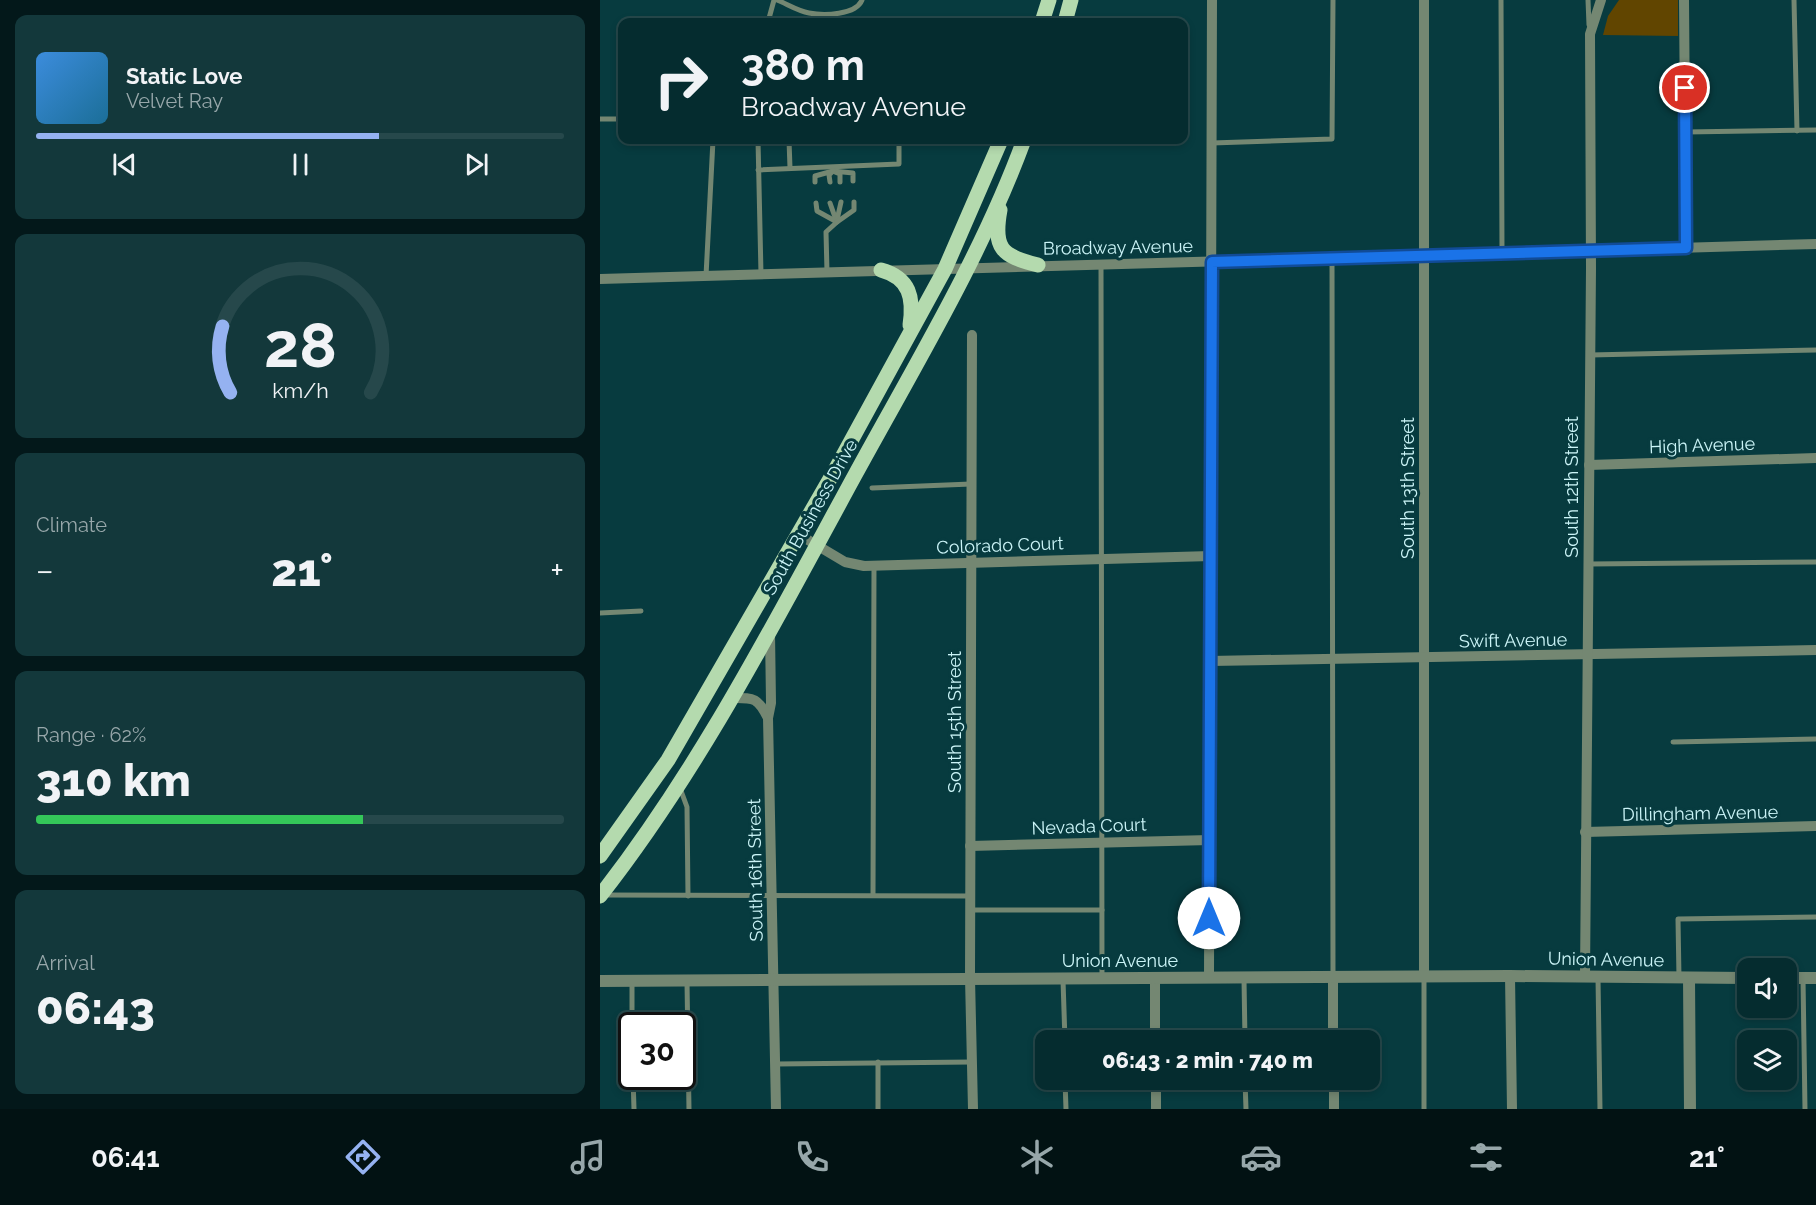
<!DOCTYPE html>
<html lang="en">
<head>
<meta charset="utf-8">
<style>
  body { margin:0; font-family:Raleway,sans-serif; background:#13383b; color:#f1f3f6; height:100vh; display:flex; flex-direction:column; font-size:22px; white-space:nowrap }
  * { box-sizing:border-box; margin:0 }
  p { font-size:20px; color:#97a7aa }
  .icon { flex:none; width:33px; height:33px; fill:none; stroke:currentColor; stroke-width:2; stroke-linecap:round; stroke-linejoin:round }
  .map { position:relative; flex:1; overflow:hidden }
  .details { display:flex; flex-direction:column; gap:15px; padding:15px; background:#03181a; width:600px }
  .details>* { flex:none }
  .guide { position:absolute; left:18px; top:18px; width:570px; height:126px; border-radius:12px; box-shadow:0 3px 9px #0003,0 0 0 2px #26484b; background:#052c2f; color:#f1f3f6; overflow:hidden }
  .fabs { position:absolute; left:1137px; top:958px; display:grid; gap:12px }
  .fabs a { display:grid; place-items:center; width:60px; height:60px; border-radius:12px; background:#052c2f; box-shadow:0 3px 9px #0003,0 0 0 2px #26484b; font-size:30px }
  .speed { position:absolute; left:18px; top:1012px; display:flex; gap:12px; font-size:30px; font-weight:700; text-align:center }
  .speed>* { display:grid; place-content:center; width:78px; height:78px; border-radius:50%; background:#052c2f; box-shadow:0 3px 9px #0003,0 0 0 2px #26484b; line-height:1 }
  .speed .limit { border:3px solid #111; border-radius:9px; background:#fff; color:#111 }
  .pin { position:absolute; display:grid; place-items:center; width:51px; height:51px; color:#fff; margin:-26px; border:3px solid #fff; border-radius:50%; box-shadow:0 2px 6px #0007 }
  .me { position:absolute; width:66px; margin:-33px; rotate:0deg; stroke-linejoin:round; filter:drop-shadow(0 0 4px #0008) }
  .turn { display:flex; align-items:center; gap:21px; height:126px; padding:0 24px; font-size:27px }
  .turn .icon { width:78px; height:78px; stroke-width:2.5 }
  .turn b { display:block; font-size:42px; line-height:51px }
  .big { font-size:45px; font-weight:800; line-height:1.1 }
  .details .tile { flex:1; display:flex; flex-direction:column; justify-content:center; gap:9px; min-width:0; padding:0 21px; border-radius:12px; background:#13383b }
  .details .dial { align-items:center; gap:0 }
  .dial svg { height:156px; overflow:visible; fill:none; stroke:#26484b; stroke-width:7; stroke-linecap:round; text-anchor:middle }
  .dial text { fill:#f1f3f6; stroke:none }
  .song { display:flex; align-items:center; gap:18px }
  .cover { width:72px; height:72px; border-radius:9px; background:linear-gradient(135deg,hsl(210 70% 55%),hsl(200 70% 35%)) }
  .played { height:6px; border-radius:3px; background:linear-gradient(90deg,#95b2f1 65%,#26484b 65%) }
  .keys { display:flex; justify-content:space-around; direction:ltr }
  .heat { display:flex; justify-content:space-between; align-items:center; font-size:33px; direction:ltr }
  .charge { height:9px; border-radius:4px; background:linear-gradient(90deg,#34c759 62%,#26484b 0) }
  .trip { position:absolute; left:435px; top:1030px; width:345px; height:60px; border-radius:12px; background:#052c2f; box-shadow:0 3px 9px #0003,0 0 0 2px #26484b; font-weight:800; line-height:60px; text-align:center }
  .dock { display:flex; height:96px; justify-content:space-around; align-items:center; background:#021213; color:#97a7aa }
  .dock .icon { width:42px; height:42px }
  .dock .selected { color:#95b2f1 }
  .dock b { font-size:27px; color:#f1f3f6 }
  main { display:flex; flex:1; min-height:0 }
  .map>svg:first-child { display:block }
</style>
</head>
<body>
<main>
<section class="details">
<div class="tile">
<div class="song"><i class="cover"></i><div><b>Static Love</b><p>Velvet Ray</p></div></div>
<div class="played"></div>
<div class="keys"><svg class="icon" aria-label="previous" viewBox="0 0 24 24"><path d="M18 5L8 12l10 7zM5 5v14"/></svg><svg class="icon" aria-label="pause" viewBox="0 0 24 24"><path d="M8 5v14M16 5v14"/></svg><svg class="icon" aria-label="next" viewBox="0 0 24 24"><path d="M6 5l10 7-10 7zM19 5v14"/></svg></div>
</div>
<div class="tile dial"><svg viewBox="0 0 100 80">
<path d="M14 69A42 42 0 1 1 86 69"/>
<path d="M14 69A42 42 0 0 1 10 35" stroke="#95b2f1"/>
<text x="50" y="56" font-size="32" font-weight="700">28</text>
<text x="50" y="72" font-size="11">km/h</text>
</svg></div>
<div class="tile"><p>Climate</p>
<div class="heat"><a>−</a><b class="big">21°</b><a>+</a></div>
</div>
<div class="tile"><p>Range · 62%</p><b class="big">310 km</b><div class="charge"></div></div>
<div class="tile"><p>Arrival</p><b class="big">06:43</b></div>
</section>
<div class="map">
<svg width="1216" height="1109" viewBox="0 0 1216 1109">
  <rect width="100%" height="100%" fill="#073b3f"/>
  <polygon fill="#614500" points="1019,0 1078,0 1078,36 1003,35 1008,16"/>
  <g fill="none" stroke-linecap="round" stroke-linejoin="round">
    <g stroke="#748772" stroke-width="5">
      <path d="M177,0C187,4 198,11 209,13C224,16 256,15 262,0"/>
      <polyline points="901,0 902,253"/>
      <polyline points="988,0 989,25"/>
      <polyline points="1194,0 1197,131"/>
      <polyline points="168,22 174,0"/>
      <polyline points="0,119 22,119"/>
      <polyline points="1086,132 1216,130"/>
      <polyline points="158,140 161,274"/>
      <polyline points="189,140 190,168"/>
      <polyline points="612,143 732,139 733,0"/>
      <polyline points="158,170 299,164 299,140"/>
      <polyline points="233,171 253,173 253,181"/>
      <polyline points="235,172 240,174 240,182"/>
      <polyline points="215,182 215,176 233,171 229,175 230,182"/>
      <polyline points="216,203 217,211 237,222 226,232 227,272"/>
      <polyline points="230,203 236,220"/>
      <polyline points="237,220 241,202"/>
      <polyline points="237,222 254,210 254,202"/>
      <polyline points="732,258 733,976"/>
      <polyline points="501,265 502,978"/>
      <polyline points="106,276 113,140"/>
      <polyline points="990,355 1216,350"/>
      <polyline points="272,488 371,484"/>
      <polyline points="989,564 1216,562"/>
      <polyline points="0,613 41,611"/>
      <polyline points="1073,742 1216,739"/>
      <polyline points="80,788 87,807 88,896"/>
      <polyline points="5,895 370,896"/>
      <polyline points="273,895 274,566"/>
      <polyline points="370,910 502,910"/>
      <polyline points="824,976 824,1109"/>
      <polyline points="998,978 1000,1109"/>
      <polyline points="1079,978 1078,919 1216,917"/>
      <polyline points="644,979 645,1041"/>
      <polyline points="1203,979 1205,1109"/>
      <polyline points="463,980 465,1041"/>
      <polyline points="32,981 32,1026"/>
      <polyline points="87,982 89,1109"/>
      <polyline points="278,1062 278,1109"/>
      <polyline points="176,1064 372,1062"/>
      <polyline points="33,1077 34,1109"/>
      <polyline points="465,1080 466,1109"/>
      <polyline points="645,1080 646,1109"/>
    </g>
    <g stroke="#748772" stroke-width="10">
      <polyline points="824,0 824,976"/>
      <polyline points="1084,0 1086,248"/>
      <polyline points="0,279 1216,244"/>
      <polyline points="372,335 370,978 373,1109"/>
      <polyline points="989,465 1216,458"/>
      <polyline points="198,534 245,562 264,566 611,556"/>
      <polyline points="170,633 171,703 168,718 176,1109"/>
      <polyline points="610,661 1216,650"/>
      <path d="M130,698C153,698 157,696 168,718"/>
      <polyline points="985,832 1216,826"/>
      <polyline points="370,846 610,840"/>
      <polyline points="910,976 912,1109"/>
      <polyline points="609,977 612,0"/>
      <polyline points="733,977 733,1041"/>
      <polyline points="985,977 991,268 990,34 1001,0"/>
      <polyline points="555,978 555,1041"/>
      <polyline points="556,1080 556,1109"/>
      <polyline points="734,1080 734,1109"/>
    </g>
    <g stroke="#748772" stroke-width="12">
      <polyline points="1089,978 1090,1109"/>
      <polyline points="1186,978 1216,978"/>
      <polyline points="0,981 910,976 1148,978"/>
    </g>
    <g stroke="#b4daae" stroke-width="15">
      <polyline points="442,22 449,0"/>
      <polyline points="465,22 471,0"/>
      <path d="M400,210C393,248 401,256 438,265"/>
      <path d="M281,270C310,278 314,298 310,325"/>
      <polyline points="0,856 68,760 234,472 345,269 401,140"/>
      <path d="M0,896C101,767 177,618 255,475C315,365 381,257 424,140"/>
    </g>
  </g>
  <g fill="none" stroke-linecap="round" stroke-linejoin="round">
    <defs>
      <polyline id="route" points="609,918 612,262 1086,248 1085,88"/>
    </defs>
    <use href="#route" stroke="#114b97" stroke-width="15"/>
    <use href="#route" stroke="#1a73e8" stroke-width="10"/>
  </g>
  <g text-anchor="middle" dominant-baseline="central" stroke-width="6" stroke-linejoin="round" paint-order="stroke">
    <g font-size="18" fill="#cbf4f7" stroke="#073b3f">
      <text transform="translate(518 247) rotate(-1)">Broadway Avenue</text>
      <text transform="translate(1102 445) rotate(-2)">High Avenue</text>
      <text transform="translate(971 487) rotate(-90)">South 12th Street</text>
      <text transform="translate(807 488) rotate(-90)">South 13th Street</text>
      <text transform="translate(210 517) rotate(-61)">South Business Drive</text>
      <text transform="translate(400 545) rotate(-2)">Colorado Court</text>
      <text transform="translate(913 640) rotate(-1)">Swift Avenue</text>
      <text transform="translate(354 722) rotate(-90)">South 15th Street</text>
      <text transform="translate(1100 813) rotate(-1)">Dillingham Avenue</text>
      <text transform="translate(489 826) rotate(-2)">Nevada Court</text>
      <text transform="translate(155 870) rotate(-91)">South 16th Street</text>
      <text transform="translate(1006 959) rotate(1)">Union Avenue</text>
      <text x="520" y="960">Union Avenue</text>
    </g>
  </g>
</svg>
<div class="fabs">
<a><svg class="icon" aria-label="sound" viewBox="0 0 24 24"><path d="M4 9h4l5-4v14l-5-4H4zM17 9q2 3 0 6"/></svg></a>
<a><svg class="icon" aria-label="layers" viewBox="0 0 24 24"><path d="M12 4l9 5-9 5-9-5zM3 14l9 5 9-5"/></svg></a>
</div>
<div class="speed"><div class="limit">30</div></div>
<div class="pin" style="left:1085px;top:88px;background:#d93025"><svg class="icon" aria-label="arrive" viewBox="0 0 24 24"><path d="M6 21V4h12l-3 4 3 4H6"/></svg></div>
<svg class="me" style="left:609px;top:918px" viewBox="-20 -20 40 40"><circle r="19" fill="#fff"/><path d="M0-13L10 11 0 6-10 11z" fill="#1a73e8"/></svg>
<div class="trip">06:43 · 2 min · 740 m</div>
<div class="guide">
<div class="turn"><svg class="icon" aria-label="right" viewBox="0 0 24 24"><path d="M7 20v-9h11M14 6l5 5-5 5"/></svg><div><b>380 m</b>Broadway Avenue</div></div>
</div>
</div>
</main>
<nav class="dock">
<b>06:41</b>
<svg class="icon selected" aria-label="directions" viewBox="0 0 24 24"><path d="M12 3l9 9-9 9-9-9zM9 14v-3h6M13 9l2 2-2 2"/></svg>
<svg class="icon" aria-label="music" viewBox="0 0 24 24"><path d="M9 18V5l10-2v13"/><circle cx="6" cy="18" r="3"/><circle cx="16" cy="16" r="3"/></svg>
<svg class="icon" aria-label="phone" viewBox="0 0 24 24"><path d="M5 4h4l2 5-3 2q2 4 5 5l2-3 5 2v4C11 20 4 13 5 4z"/></svg>
<svg class="icon" aria-label="climate" viewBox="0 0 24 24"><path d="M12 3v18M4 7l16 10M4 17L20 7"/></svg>
<svg class="icon" aria-label="car" viewBox="0 0 24 24"><path d="M5 17H2v-5l4-1 3-4h7l3 4 3 1v5h-3M9 17h6M6 11h13"/><circle cx="7" cy="17" r="2"/><circle cx="17" cy="17" r="2"/></svg>
<svg class="icon" aria-label="filters" viewBox="0 0 24 24"><path d="M4 7h16M4 17h16"/><circle cx="9" cy="7" r="2"/><circle cx="15" cy="17" r="2"/></svg>
<b>21°</b>
</nav>
</body>
</html>
